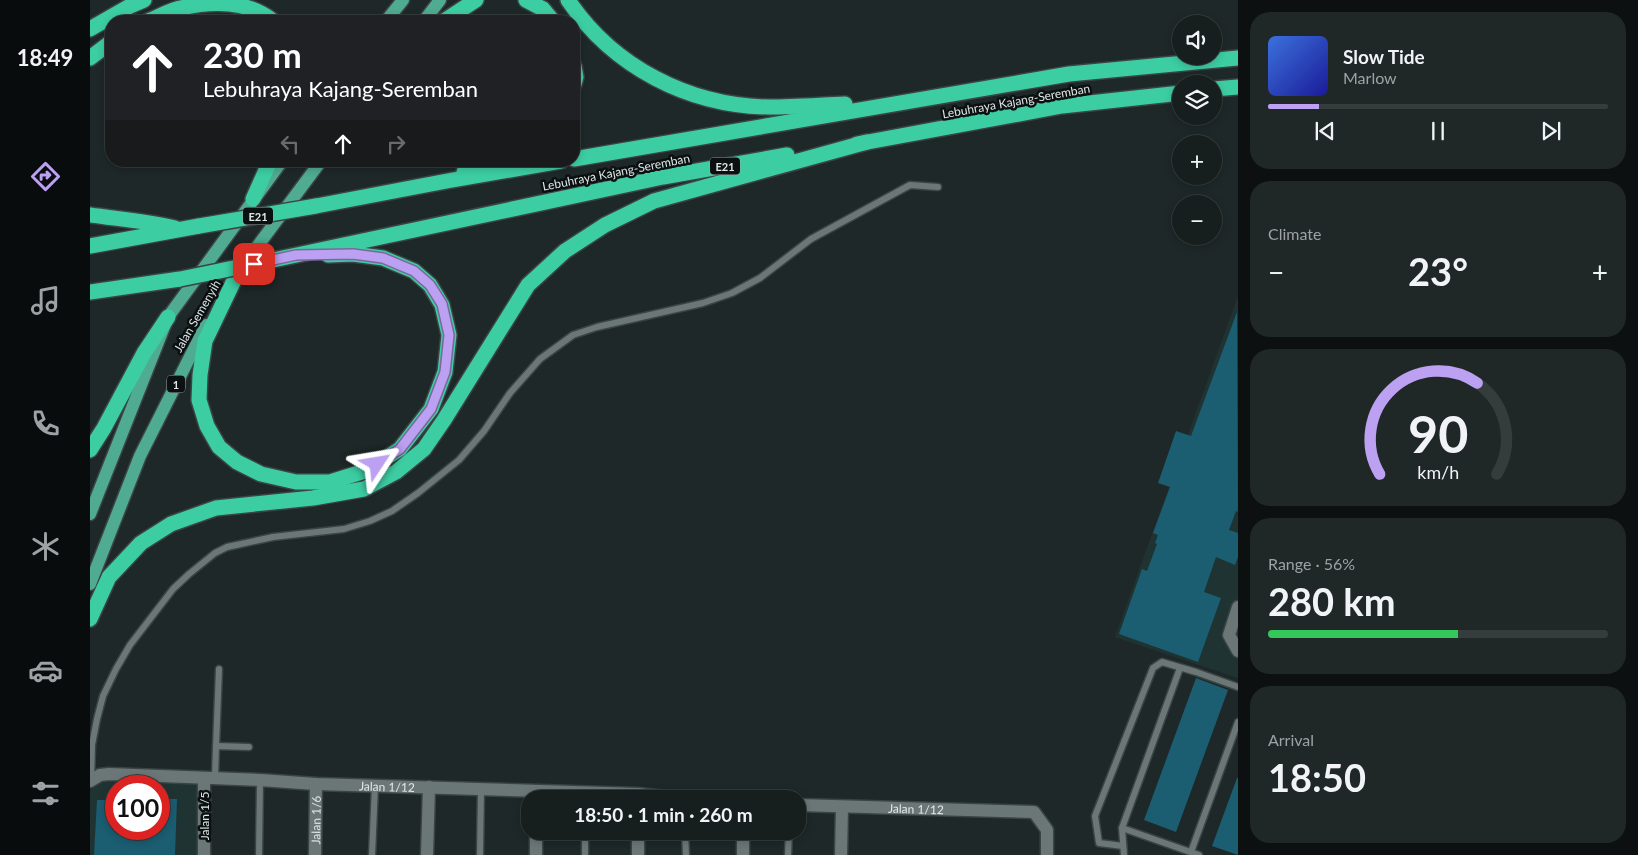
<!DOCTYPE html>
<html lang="en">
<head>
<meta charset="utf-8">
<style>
  body { margin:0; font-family:Lato,sans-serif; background:#1f2727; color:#f1f3f6; height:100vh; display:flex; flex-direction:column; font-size:19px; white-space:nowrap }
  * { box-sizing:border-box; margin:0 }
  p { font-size:16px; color:#9ea2a4 }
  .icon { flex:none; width:28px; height:28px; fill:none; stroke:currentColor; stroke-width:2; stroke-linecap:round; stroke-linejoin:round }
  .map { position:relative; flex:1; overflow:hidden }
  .drawer { display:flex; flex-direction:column; gap:12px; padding:12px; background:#0c1010; width:400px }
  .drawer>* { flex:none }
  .guide { position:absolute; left:15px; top:15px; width:475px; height:152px; border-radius:20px; box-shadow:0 2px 8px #0003,0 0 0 1px #353c3c; background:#202124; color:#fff; overflow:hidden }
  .fabs { position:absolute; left:1082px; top:15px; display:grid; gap:10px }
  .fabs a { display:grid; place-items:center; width:50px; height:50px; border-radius:50%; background:#161e1e; box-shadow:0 2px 8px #0003,0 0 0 1px #353c3c; font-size:25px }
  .speed { position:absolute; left:15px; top:775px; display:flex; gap:10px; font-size:25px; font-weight:700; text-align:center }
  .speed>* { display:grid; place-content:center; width:65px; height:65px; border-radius:50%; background:#161e1e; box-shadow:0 2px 8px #0003,0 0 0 1px #353c3c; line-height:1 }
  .speed .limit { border:8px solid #d22; background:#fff; color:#111 }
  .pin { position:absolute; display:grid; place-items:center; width:42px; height:42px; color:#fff; margin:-21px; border-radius:10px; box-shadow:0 2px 8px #0006 }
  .me { position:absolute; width:55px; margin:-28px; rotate:57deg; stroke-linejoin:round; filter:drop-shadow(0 0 4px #0008) }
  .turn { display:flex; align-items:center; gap:18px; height:105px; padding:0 15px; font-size:22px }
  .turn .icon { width:65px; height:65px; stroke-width:2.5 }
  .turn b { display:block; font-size:35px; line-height:42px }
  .lanes { display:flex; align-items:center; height:48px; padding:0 15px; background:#0003; justify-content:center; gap:25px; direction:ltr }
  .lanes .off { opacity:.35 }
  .big { font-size:38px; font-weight:700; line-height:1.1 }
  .drawer .card { flex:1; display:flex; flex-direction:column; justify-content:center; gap:8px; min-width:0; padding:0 18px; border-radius:20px; background:#1f2727 }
  .drawer .dial { align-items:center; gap:0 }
  .dial svg { height:130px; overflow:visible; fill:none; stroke:#353c3c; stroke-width:7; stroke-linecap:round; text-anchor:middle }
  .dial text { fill:#f1f3f6; stroke:none }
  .song { display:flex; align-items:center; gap:15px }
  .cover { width:60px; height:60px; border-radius:8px; background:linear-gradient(135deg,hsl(220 70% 55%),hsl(240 70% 35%)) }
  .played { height:5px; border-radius:2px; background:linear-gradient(90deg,#bca0f2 15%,#353c3c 15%) }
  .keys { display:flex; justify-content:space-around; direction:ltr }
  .heat { display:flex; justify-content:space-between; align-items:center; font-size:28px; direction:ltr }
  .charge { height:8px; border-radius:4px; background:linear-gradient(90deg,#34c759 56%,#353c3c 0) }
  .trip { position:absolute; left:431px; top:790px; width:285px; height:50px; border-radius:20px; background:#161e1e; box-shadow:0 2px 8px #0003,0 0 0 1px #353c3c; font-weight:700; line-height:50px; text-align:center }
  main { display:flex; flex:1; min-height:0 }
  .menu { display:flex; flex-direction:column; width:90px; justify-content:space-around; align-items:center; background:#090c0c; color:#9ea2a4 }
  .menu .icon { width:35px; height:35px }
  .menu .current { color:#bca0f2 }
  .menu b { font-size:22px; color:#f1f3f6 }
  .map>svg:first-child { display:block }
</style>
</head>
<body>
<main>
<nav class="menu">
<b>18:49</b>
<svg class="icon current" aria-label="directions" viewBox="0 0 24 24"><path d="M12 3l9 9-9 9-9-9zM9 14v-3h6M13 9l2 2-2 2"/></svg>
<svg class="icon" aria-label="music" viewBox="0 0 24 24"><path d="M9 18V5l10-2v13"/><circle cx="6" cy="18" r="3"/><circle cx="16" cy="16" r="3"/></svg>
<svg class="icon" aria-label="phone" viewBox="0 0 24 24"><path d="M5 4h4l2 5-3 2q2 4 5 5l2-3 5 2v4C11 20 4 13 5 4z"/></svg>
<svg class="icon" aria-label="climate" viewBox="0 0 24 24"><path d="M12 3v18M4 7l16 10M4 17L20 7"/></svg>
<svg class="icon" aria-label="car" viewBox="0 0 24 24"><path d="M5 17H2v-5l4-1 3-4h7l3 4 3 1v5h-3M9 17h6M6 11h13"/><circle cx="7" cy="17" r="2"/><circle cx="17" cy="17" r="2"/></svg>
<svg class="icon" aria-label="filters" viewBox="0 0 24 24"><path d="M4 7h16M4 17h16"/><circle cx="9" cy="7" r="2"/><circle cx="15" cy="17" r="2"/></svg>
</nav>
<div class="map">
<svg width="1148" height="855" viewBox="0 0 1148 855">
  <rect width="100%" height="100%" fill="#1e2828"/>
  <g fill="#203333" fill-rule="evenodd">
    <polygon points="1148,296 1148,678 1025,637"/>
    <path d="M6,782L107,784V855H0V791ZM26,786H69V829H26Z"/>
  </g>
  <g fill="#1b5d71">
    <polygon points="1147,312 1148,512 1146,511 1139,530 1148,533 1148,557 1145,565 1126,557 1114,592 1131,598 1108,662 1029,634 1052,569 1057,571 1067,544 1065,543 1068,535 1063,533 1080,487 1068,483 1086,431 1101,436"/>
    <polygon points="1106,678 1138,690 1086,832 1054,820"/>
    <polygon points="1147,778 1148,778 1148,855 1122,846"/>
    <polygon points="69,799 87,799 85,855 4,855 7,800 26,800 26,829 69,829"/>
  </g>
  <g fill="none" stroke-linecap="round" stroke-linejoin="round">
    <defs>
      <g id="service">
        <polyline points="126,746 129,669"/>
        <polyline points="125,778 126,746 159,747"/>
        <polyline points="1,780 2,745 7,719 13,696 26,669 40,645 83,589 99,574 125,553 137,547 183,537 254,529 280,521 302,511 328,493 369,460 394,431 420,393 450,359 483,335 507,327 613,303 642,293 670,278 721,239 820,185 848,187"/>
        <polyline points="1032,828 1109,855"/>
        <polyline points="495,831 495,855"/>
        <polyline points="595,831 596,855"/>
        <polyline points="1033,846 1009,843 1005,816 1063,668 1072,662 1106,672 1148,687"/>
        <polyline points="1101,852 1148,722"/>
        <polyline points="169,855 170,780"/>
        <polyline points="282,855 285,786"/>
        <polyline points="390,855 391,789"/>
        <polyline points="698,855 699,831"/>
        <polyline points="1034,855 1032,828 1090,668"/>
      </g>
      <g id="minor">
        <polyline points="1148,607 1139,635 1148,651"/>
        <path id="s1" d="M0,781L10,775L19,774L170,780L226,784L548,794L594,799"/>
        <path id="s2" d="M708,805L944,812L957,830V855"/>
        <polyline points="114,855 114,778"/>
        <path id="s3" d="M225,855L226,784"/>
        <polyline points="337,855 339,787"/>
        <polyline points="446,855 446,831"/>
        <polyline points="548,855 548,831"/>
        <polyline points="653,855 653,831"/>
        <polyline points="751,855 752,807"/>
      </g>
      <g id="primary">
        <polyline points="296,21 313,0"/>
        <polyline points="334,21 350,0"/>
        <polyline points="149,271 231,161"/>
        <polyline points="0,514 78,317 192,161"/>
        <polyline points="0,584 50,456 116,325"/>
      </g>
      <g id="motorway">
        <polyline points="436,0 453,9 463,21"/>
        <path d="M478,0C523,67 599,106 679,107C704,107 730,105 755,104"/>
        <path d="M58,21C69,17 80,10 91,8C122,1 157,0 183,21"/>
        <polyline points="354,21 386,0"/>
        <polyline points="0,29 40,6 54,0"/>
        <polyline points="0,58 21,42"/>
        <polyline points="484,66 486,77 484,84"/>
        <polyline points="1124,89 1148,87"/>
        <polyline points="767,144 972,106 1091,93"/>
        <polyline points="484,159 979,74 1148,58"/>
        <polyline points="374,172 398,161"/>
        <polyline points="163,199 180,161"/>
        <polyline points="226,206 357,181 471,161"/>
        <path d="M0,215C28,219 57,221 85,228"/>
        <polyline points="0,246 109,226"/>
        <polyline points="183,260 573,177 697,155"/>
        <polyline points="149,270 115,341 110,375 109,400 117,426 129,447 147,462 171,474 206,482 240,482 275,471 310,449 341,409 355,372 359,335 352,305 340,285 324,271 293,258 263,254 238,255"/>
        <polyline points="0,292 90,279"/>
        <polyline points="0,450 14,428 54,353 78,317"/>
        <polyline points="0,619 19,577 51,543 81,524 126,508 223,498 274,489 306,472 334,449 354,420 438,285 475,251 515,225 564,201 777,142"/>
      </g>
    </defs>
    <use href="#service" stroke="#3b4444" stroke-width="9"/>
    <use href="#minor" stroke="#3b4444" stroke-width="15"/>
    <use href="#primary" stroke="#3b4444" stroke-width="15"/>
    <use href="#motorway" stroke="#3b4444" stroke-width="18"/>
    <use href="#service" stroke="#6b7777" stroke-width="6"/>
    <use href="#minor" stroke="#6b7777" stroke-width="12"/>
    <use href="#primary" stroke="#4fab91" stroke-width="12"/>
    <use href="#motorway" stroke="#3dcda3" stroke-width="15"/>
    <defs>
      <g id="motorway-bridge">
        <polyline points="109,226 226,206"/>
        <polyline points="90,279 183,260"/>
      </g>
    </defs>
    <use href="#motorway-bridge" stroke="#3b4444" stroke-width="18" stroke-linecap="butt"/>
    <use href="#motorway-bridge" stroke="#3dcda3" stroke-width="15"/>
  </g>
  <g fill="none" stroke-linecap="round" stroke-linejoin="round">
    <defs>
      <polyline id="route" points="164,264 206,255 263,254 293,258 324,271 340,285 352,304 359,335 355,372 341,409 310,449 287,464"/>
    </defs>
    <use href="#route" stroke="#7a689d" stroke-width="12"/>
    <use href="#route" stroke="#bca0f2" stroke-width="9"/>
  </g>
  <g text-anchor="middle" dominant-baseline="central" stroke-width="5" stroke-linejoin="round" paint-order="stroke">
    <g fill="#0b1010" stroke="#9fa6a6" stroke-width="1">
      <rect x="620" y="157.5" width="30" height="17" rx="4"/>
      <rect x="153" y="207.5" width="30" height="17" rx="4"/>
      <rect x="77" y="375.5" width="18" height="17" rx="4"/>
    </g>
    <g font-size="11" font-weight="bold" fill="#dfe6e6">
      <text x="635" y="166">E21</text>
      <text x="168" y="216">E21</text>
      <text x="86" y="384">1</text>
    </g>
    <g font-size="12" fill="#dfe6e6" stroke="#0b1010">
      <text transform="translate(926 101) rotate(-10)">Lebuhraya Kajang-Seremban</text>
      <text transform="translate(526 172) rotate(-11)">Lebuhraya Kajang-Seremban</text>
      <text transform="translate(107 316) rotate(-60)">Jalan Semenyih</text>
      <text stroke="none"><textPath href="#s1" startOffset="299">Jalan 1/12</textPath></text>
      <text stroke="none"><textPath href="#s2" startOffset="118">Jalan 1/12</textPath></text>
      <text transform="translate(114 816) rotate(-90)">Jalan 1/5</text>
      <text stroke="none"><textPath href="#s3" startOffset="35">Jalan 1/6</textPath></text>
    </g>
  </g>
</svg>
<div class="fabs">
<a><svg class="icon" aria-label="sound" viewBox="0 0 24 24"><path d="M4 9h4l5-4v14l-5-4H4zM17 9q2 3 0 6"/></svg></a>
<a><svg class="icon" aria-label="layers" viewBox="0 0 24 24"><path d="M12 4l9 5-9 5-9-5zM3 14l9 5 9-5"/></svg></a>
<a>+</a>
<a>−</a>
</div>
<div class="speed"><div class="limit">100</div></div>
<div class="pin" style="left:164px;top:264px;background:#d93025"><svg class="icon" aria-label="arrive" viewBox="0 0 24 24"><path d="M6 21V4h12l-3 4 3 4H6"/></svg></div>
<svg class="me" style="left:287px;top:464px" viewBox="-20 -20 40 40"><path d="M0-17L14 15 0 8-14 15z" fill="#bca0f2" stroke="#fff" stroke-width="4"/></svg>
<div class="trip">18:50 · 1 min · 260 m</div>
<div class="guide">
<div class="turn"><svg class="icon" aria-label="ahead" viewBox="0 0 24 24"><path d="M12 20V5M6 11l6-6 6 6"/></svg><div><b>230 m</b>Lebuhraya Kajang-Seremban</div></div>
<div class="lanes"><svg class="icon off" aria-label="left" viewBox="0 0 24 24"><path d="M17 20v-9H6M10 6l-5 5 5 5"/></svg><svg class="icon" aria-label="ahead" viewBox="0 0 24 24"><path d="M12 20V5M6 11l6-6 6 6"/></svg><svg class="icon off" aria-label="right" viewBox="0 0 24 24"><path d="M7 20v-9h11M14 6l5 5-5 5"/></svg></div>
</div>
</div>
<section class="drawer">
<div class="card">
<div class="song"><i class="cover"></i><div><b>Slow Tide</b><p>Marlow</p></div></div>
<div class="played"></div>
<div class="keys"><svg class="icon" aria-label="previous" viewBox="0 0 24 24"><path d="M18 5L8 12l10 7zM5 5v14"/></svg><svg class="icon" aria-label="pause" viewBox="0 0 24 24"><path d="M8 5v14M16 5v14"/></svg><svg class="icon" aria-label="next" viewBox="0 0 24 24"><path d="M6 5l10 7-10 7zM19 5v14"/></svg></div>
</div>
<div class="card"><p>Climate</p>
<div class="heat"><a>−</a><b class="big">23°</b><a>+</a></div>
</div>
<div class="card dial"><svg viewBox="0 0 100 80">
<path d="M14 69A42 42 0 1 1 86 69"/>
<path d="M14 69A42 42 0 0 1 74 13" stroke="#bca0f2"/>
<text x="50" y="56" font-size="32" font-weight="700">90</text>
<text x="50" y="72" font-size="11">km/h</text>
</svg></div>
<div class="card"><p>Range · 56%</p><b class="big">280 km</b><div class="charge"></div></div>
<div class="card"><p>Arrival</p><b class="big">18:50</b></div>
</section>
</main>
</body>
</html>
